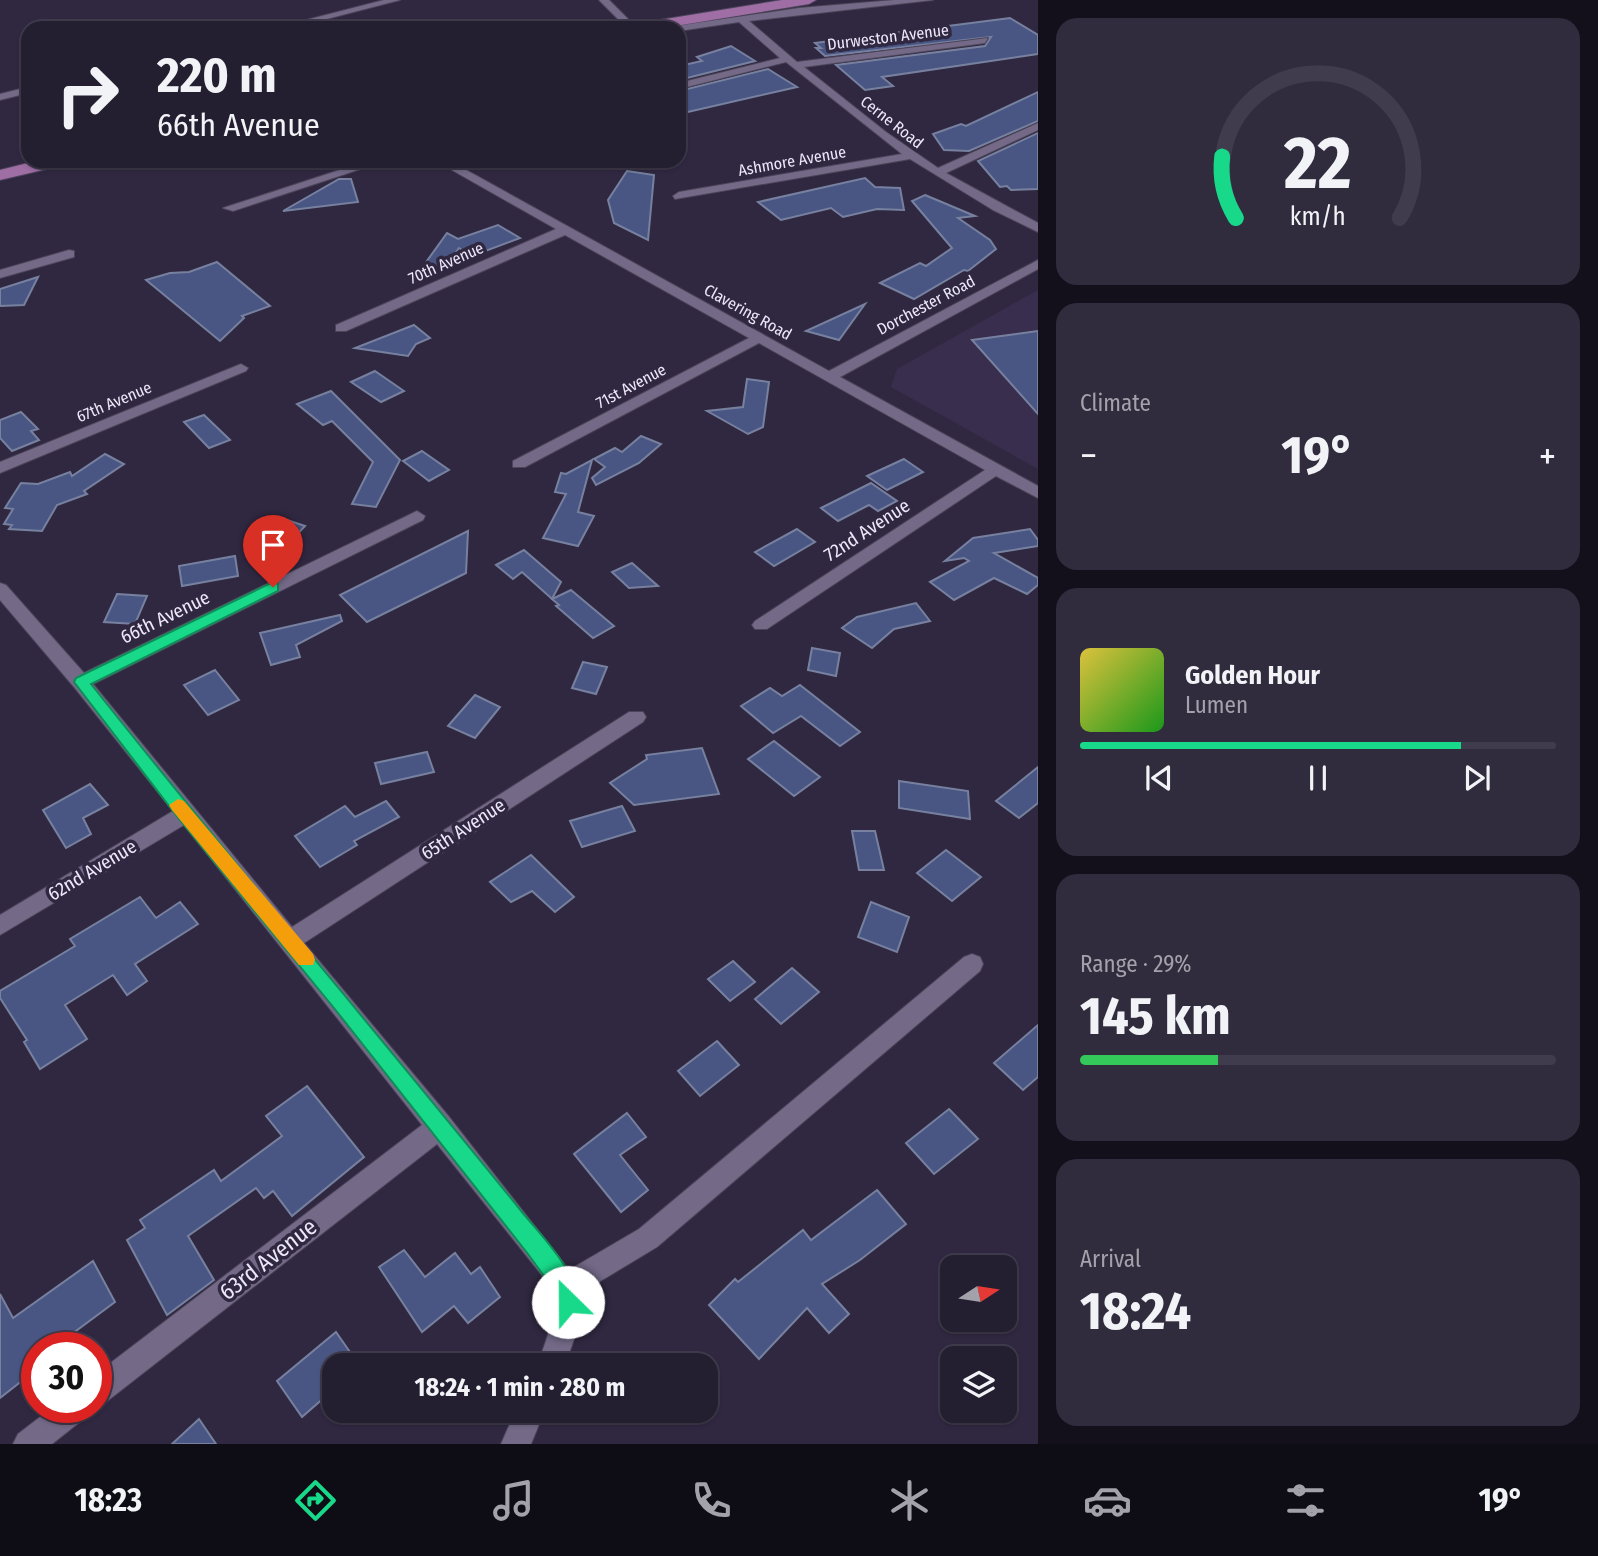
<!DOCTYPE html>
<html lang="en">
<head>
<meta charset="utf-8">
<style>
  body { margin:0; font-family:"Fira Sans Condensed",sans-serif; background:#302b3d; color:#f1f3f6; height:100vh; display:flex; flex-direction:column; font-size:26px; white-space:nowrap }
  * { box-sizing:border-box; margin:0 }
  p { font-size:23px; color:#a3a2ab }
  .icon { flex:none; width:38px; height:38px; fill:none; stroke:currentColor; stroke-width:2; stroke-linecap:round; stroke-linejoin:round }
  .map { position:relative; flex:1; overflow:hidden }
  .side { display:flex; flex-direction:column; gap:18px; padding:18px; background:#14101b; width:560px }
  .side>* { flex:none }
  .guide { position:absolute; left:21px; top:21px; width:665px; height:147px; border-radius:21px; box-shadow:0 2px 5px #0004,0 0 0 2px #413c4d; background:#241e31; color:#f1f3f6; overflow:hidden }
  .needle { width:46px; rotate:78deg }
  .controls { position:absolute; left:940px; top:1255px; display:grid; gap:14px }
  .controls a { display:grid; place-items:center; width:77px; height:77px; border-radius:14px; background:#241e31; box-shadow:0 2px 5px #0004,0 0 0 2px #413c4d; font-size:35px }
  .speed { position:absolute; left:21px; top:1332px; display:flex; gap:14px; font-size:35px; font-weight:700; text-align:center }
  .speed>* { display:grid; place-content:center; width:91px; height:91px; border-radius:50%; background:#241e31; box-shadow:0 2px 5px #0004,0 0 0 2px #413c4d; line-height:1 }
  .speed .limit { border:10px solid #d22; background:#fff; color:#111 }
  .pin { position:absolute; display:grid; place-items:center; width:60px; height:60px; color:#fff; margin:-72px -30px; border-radius:50% 50% 50% 0; rotate:-45deg; box-shadow:0 0 7px #0007 }
  .pin .icon { rotate:45deg }
  .me { position:absolute; width:77px; margin:-38px; rotate:337deg; stroke-linejoin:round; filter:drop-shadow(0 0 5px #0008) }
  .turn { display:flex; align-items:center; gap:24px; height:147px; padding:0 21px; font-size:32px }
  .turn .icon { width:91px; height:91px; stroke-width:2.5 }
  .turn b { display:block; font-size:49px; line-height:60px }
  .big { font-size:52px; font-weight:700; line-height:1.1 }
  .side .tile { flex:1; display:flex; flex-direction:column; justify-content:center; gap:10px; min-width:0; padding:0 24px; border-radius:21px; background:#302b3d }
  .side .dial { align-items:center; gap:0 }
  .dial svg { height:182px; overflow:visible; fill:none; stroke:#413c4d; stroke-width:7; stroke-linecap:round; text-anchor:middle }
  .dial text { fill:#f1f3f6; stroke:none }
  .song { display:flex; align-items:center; gap:21px }
  .cover { width:84px; height:84px; border-radius:10px; background:linear-gradient(135deg,hsl(50 70% 55%),hsl(120 70% 35%)) }
  .played { height:7px; border-radius:4px; background:linear-gradient(90deg,#17d989 80%,#413c4d 80%) }
  .keys { display:flex; justify-content:space-around; direction:ltr }
  .heat { display:flex; justify-content:space-between; align-items:center; font-size:38px; direction:ltr }
  .charge { height:10px; border-radius:5px; background:linear-gradient(90deg,#34c759 29%,#413c4d 0) }
  .trip { position:absolute; left:322px; top:1353px; width:396px; height:70px; border-radius:21px; background:#241e31; box-shadow:0 2px 5px #0004,0 0 0 2px #413c4d; font-weight:700; line-height:70px; text-align:center }
  .tabs { display:flex; height:112px; justify-content:space-around; align-items:center; background:#0e0c14; color:#a3a2ab }
  .tabs .icon { width:49px; height:49px }
  .tabs .current { color:#17d989 }
  .tabs b { font-size:32px; color:#f1f3f6 }
  main { display:flex; flex:1; min-height:0 }
  .map>svg:first-child { display:block }
</style>
</head>
<body>
<main>
<div class="map">
<svg width="1038" height="1444" viewBox="0 0 1038 1444">
  <rect width="100%" height="100%" fill="#302841"/>
  <polygon fill="#392e4e" points="1038,290 1038,469 891,387 897,369"/>
  <g fill="#495683" stroke="#77819f" stroke-width="2">
    <polygon points="1010,18 1038,35 1038,54 882,77 893,86 865,90 836,65 985,46 991,37 825,56 816,48 821,48 815,43"/>
    <polygon points="731,46 755,61 679,80 679,66 702,61 697,57"/>
    <polygon points="768,69 797,87 679,114 679,91"/>
    <polygon points="1038,92 1038,121 969,151 944,150 933,134 961,124 966,126"/>
    <polygon points="1038,133 1038,189 1011,190 1007,186 1000,187 978,161"/>
    <polygon points="627,171 654,175 648,240 614,223 608,200"/>
    <polygon points="865,178 875,187 900,188 904,210 877,209 843,217 831,208 781,220 758,202"/>
    <polygon points="339,179 351,179 358,202 283,211"/>
    <polygon points="925,195 975,216 958,218 990,240 996,249 968,271 964,270 914,299 880,283 920,263 926,266 952,248 912,201"/>
    <polygon points="498,225 520,238 472,256 459,248 445,268 424,265 447,233 458,239"/>
    <polygon points="217,262 270,306 242,316 244,318 220,341 146,280 170,273 189,272"/>
    <polygon points="38,277 24,305 0,306 0,289"/>
    <polygon points="865,304 839,340 806,331"/>
    <polygon points="414,325 430,338 416,344 408,356 355,348"/>
    <polygon points="1038,331 1038,414 972,340"/>
    <polygon points="375,371 404,391 381,402 351,382"/>
    <polygon points="747,379 769,382 763,427 748,434 707,411 743,407"/>
    <polygon points="331,391 400,460 376,507 352,504 373,462 332,421 323,425 297,404"/>
    <polygon points="21,412 38,429 31,431 39,440 12,451 0,438 0,420"/>
    <polygon points="204,415 230,440 209,448 184,422"/>
    <polygon points="641,436 661,444 639,463 596,485 592,478 605,467 594,459 615,448 622,452"/>
    <polygon points="422,451 449,470 429,481 403,461"/>
    <polygon points="105,454 124,464 84,491 87,494 57,505 42,531 9,529 12,525 4,524 13,509 5,508 21,483 38,484 70,472 72,476"/>
    <polygon points="904,459 923,472 887,490 867,476"/>
    <polygon points="592,460 578,512 594,516 578,546 543,538 566,494 555,492 561,473 566,474"/>
    <polygon points="871,483 897,501 878,511 869,505 838,521 821,508"/>
    <polygon points="281,518 305,526 281,552 256,544"/>
    <polygon points="797,529 815,542 774,566 755,552"/>
    <polygon points="1030,529 1038,540 1038,546 994,553 1038,578 1038,585 1027,594 994,578 954,600 930,582 969,561 964,558 945,561 973,538"/>
    <polygon points="468,531 466,573 367,622 340,595"/>
    <polygon points="524,550 561,582 552,599 522,572 513,579 496,565"/>
    <polygon points="235,556 238,576 182,586 179,566"/>
    <polygon points="632,563 658,586 629,588 612,572"/>
    <polygon points="571,590 614,626 593,638 556,606 559,605 552,599"/>
    <polygon points="117,594 147,596 135,624 104,622"/>
    <polygon points="916,603 930,621 894,629 872,648 842,628 857,617"/>
    <polygon points="340,615 342,621 296,645 300,657 271,665 260,633"/>
    <polygon points="812,648 840,653 836,676 808,670"/>
    <polygon points="583,662 607,667 596,694 572,688"/>
    <polygon points="215,670 239,700 208,715 184,685"/>
    <polygon points="800,685 860,732 840,746 801,716 773,733 741,706 770,688 782,696"/>
    <polygon points="475,695 500,707 475,738 448,726"/>
    <polygon points="774,741 820,777 794,796 748,759"/>
    <polygon points="702,748 719,794 634,805 610,783 647,759 646,755"/>
    <polygon points="427,752 434,772 381,784 375,763"/>
    <polygon points="1038,767 1038,803 1019,818 996,801"/>
    <polygon points="899,781 968,791 970,819 899,808"/>
    <polygon points="90,784 108,805 83,818 91,834 66,848 43,810"/>
    <polygon points="386,801 399,817 354,841 357,845 320,867 295,836 345,806 355,817"/>
    <polygon points="622,806 635,831 582,847 570,821"/>
    <polygon points="852,831 875,831 884,870 859,870"/>
    <polygon points="946,850 981,877 952,901 917,873"/>
    <polygon points="531,855 574,897 555,912 532,891 511,902 490,882"/>
    <polygon points="140,897 156,918 180,902 198,924 135,964 147,981 127,995 113,975 65,1005 87,1039 40,1069 24,1042 27,1040 0,998 0,991 75,946 70,939"/>
    <polygon points="871,902 909,917 897,952 858,937"/>
    <polygon points="733,961 755,982 730,1001 708,979"/>
    <polygon points="792,968 819,992 781,1024 755,999"/>
    <polygon points="1038,1025 1038,1077 1023,1090 994,1063"/>
    <polygon points="717,1041 739,1065 700,1096 678,1071"/>
    <polygon points="307,1086 364,1157 292,1216 273,1191 264,1198 256,1188 188,1236 214,1280 167,1315 127,1240 145,1228 140,1220 214,1170 221,1181 282,1136 266,1116"/>
    <polygon points="949,1109 978,1139 934,1174 906,1143"/>
    <polygon points="627,1113 646,1137 620,1155 648,1190 621,1212 574,1154"/>
    <polygon points="877,1190 906,1224 860,1260 822,1284 849,1314 829,1333 807,1308 759,1359 709,1305 735,1279 738,1282 803,1230 811,1240"/>
    <polygon points="404,1250 425,1277 455,1253 471,1274 480,1267 500,1297 468,1323 454,1306 422,1332 379,1267"/>
    <polygon points="93,1261 115,1302 53,1348 37,1348 37,1369 0,1398 0,1294 13,1318"/>
    <polygon points="336,1332 359,1365 334,1365 334,1389 302,1417 277,1381"/>
    <polygon points="199,1419 216,1444 172,1444"/>
  </g>
  <g fill="none" stroke-linecap="round" stroke-linejoin="round">
    <defs>
      <g id="street">
        <polygon points="384,0 400,0 292,28 275,28"/>
        <polygon points="599,0 609,0 637,28 627,28"/>
        <polygon points="895,0 933,0 749,21 797,62 988,38 985,43 804,67 886,132 938,168 1038,123 1038,130 946,173 1038,223 1038,232 993,210 910,159 675,199 673,196 679,192 902,154 786,62 679,89 679,83 780,58 739,22 679,31 676,26 799,8"/>
        <polygon points="28,87 28,93 0,100 0,94"/>
        <polygon points="367,161 385,161 233,211 223,208"/>
        <polygon points="436,161 450,161 829,371 1038,260 1038,269 840,377 1038,486 1038,498 996,476 767,629 755,629 752,625 755,621 985,470 759,343 525,467 513,467 513,461 749,338 565,235 346,331 336,331 336,325 556,229"/>
        <polygon points="69,250 74,251 74,257 0,278 0,270"/>
        <polygon points="241,364 248,368 246,371 0,473 0,462"/>
        <path d="M417,511L425,516L423,520L93,684L292,927L629,712H643L646,717L643,722L304,943L450,1118L569,1270L639,1229L964,957L972,954L980,957L983,964L980,971L657,1247L579,1294L578,1328L565,1365H537C548,1336 561,1308 545,1279L437,1144L106,1402L96,1406V1374L422,1125L184,825L0,935V915L173,811L74,687L0,600V583L6,585L84,673Z"/>
        <polygon points="53,1407 90,1407 86,1417 52,1444 13,1444 18,1434"/>
        <polygon points="516,1410 545,1410 531,1444 501,1444"/>
      </g>
      <g id="primary">
        <polygon points="782,0 816,0 809,4 663,28 628,28 635,24"/>
        <polygon points="36,161 67,161 64,165 0,180 0,170"/>
      </g>
    </defs>
    <use href="#street" stroke="#4c4459" stroke-width="2"/>
    <use href="#primary" stroke="#4c4459" stroke-width="2"/>
    <use href="#street" fill="#746a88" fill-rule="evenodd"/>
    <use href="#primary" fill="#9e6ea5" fill-rule="evenodd"/>
  </g>
  <path fill="#17d989" stroke="#0f8d59" stroke-width="2" d="M273,582L278,584V591L91,684C232,862 379,1035 522,1212C539,1233 587,1281 576,1310L568,1313L560,1310L555,1291L528,1254L334,1008L179,819L74,682L76,678Z"/>
  <polygon fill="#f59e0b" points="178,799 184,801 313,954 315,960 313,965 299,965 172,810 169,805"/>
  <g text-anchor="middle" dominant-baseline="central" stroke-width="7" stroke-linejoin="round" paint-order="stroke">
    <g font-size="16" fill="#ede8f9" stroke="#302841">
      <text transform="translate(888 37) rotate(-7)">Durweston Avenue</text>
      <text transform="translate(892 122) rotate(38)">Cerne Road</text>
      <text transform="translate(792 161) rotate(-10)">Ashmore Avenue</text>
      <text transform="translate(446 263) rotate(-24)">70th Avenue</text>
      <text transform="translate(926 305) rotate(-28)">Dorchester Road</text>
      <text transform="translate(748 312) rotate(29)">Clavering Road</text>
      <text transform="translate(631 386) rotate(-28)">71st Avenue</text>
      <text transform="translate(114 402) rotate(-23)">67th Avenue</text>
    </g>
    <g font-size="19" fill="#ede8f9" stroke="#302841">
      <text transform="translate(867 530) rotate(-33)">72nd Avenue</text>
      <text transform="translate(165 617) rotate(-26)">66th Avenue</text>
      <text transform="translate(463 829) rotate(-33)">65th Avenue</text>
      <text transform="translate(92 870) rotate(-31)">62nd Avenue</text>
    </g>
    <g font-size="23" fill="#ede8f9" stroke="#302841">
      <text transform="translate(268 1259) rotate(-38)">63rd Avenue</text>
    </g>
  </g>
</svg>
<div class="controls">
<a><svg class="needle" viewBox="-14 -14 28 28"><path d="M0-13l5 13h-10z" fill="#e53935"/><path d="M0 13l5-13h-10z" fill="#a3a2ab"/></svg></a>
<a><svg class="icon" aria-label="layers" viewBox="0 0 24 24"><path d="M12 4l9 5-9 5-9-5zM3 14l9 5 9-5"/></svg></a>
</div>
<div class="speed"><div class="limit">30</div></div>
<div class="pin" style="left:273px;top:587px;background:#d93025"><svg class="icon" aria-label="arrive" viewBox="0 0 24 24"><path d="M6 21V4h12l-3 4 3 4H6"/></svg></div>
<svg class="me" style="left:568px;top:1302px" viewBox="-20 -20 40 40"><circle r="19" fill="#fff"/><path d="M0-13L10 11 0 6-10 11z" fill="#17d989"/></svg>
<div class="trip">18:24 · 1 min · 280 m</div>
<div class="guide">
<div class="turn"><svg class="icon" aria-label="right" viewBox="0 0 24 24"><path d="M7 20v-9h11M14 6l5 5-5 5"/></svg><div><b>220 m</b>66th Avenue</div></div>
</div>
</div>
<section class="side">
<div class="tile dial"><svg viewBox="0 0 100 80">
<path d="M14 69A42 42 0 1 1 86 69"/>
<path d="M14 69A42 42 0 0 1 8 42" stroke="#17d989"/>
<text x="50" y="56" font-size="32" font-weight="700">22</text>
<text x="50" y="72" font-size="11">km/h</text>
</svg></div>
<div class="tile"><p>Climate</p>
<div class="heat"><a>−</a><b class="big">19°</b><a>+</a></div>
</div>
<div class="tile">
<div class="song"><i class="cover"></i><div><b>Golden Hour</b><p>Lumen</p></div></div>
<div class="played"></div>
<div class="keys"><svg class="icon" aria-label="previous" viewBox="0 0 24 24"><path d="M18 5L8 12l10 7zM5 5v14"/></svg><svg class="icon" aria-label="pause" viewBox="0 0 24 24"><path d="M8 5v14M16 5v14"/></svg><svg class="icon" aria-label="next" viewBox="0 0 24 24"><path d="M6 5l10 7-10 7zM19 5v14"/></svg></div>
</div>
<div class="tile"><p>Range · 29%</p><b class="big">145 km</b><div class="charge"></div></div>
<div class="tile"><p>Arrival</p><b class="big">18:24</b></div>
</section>
</main>
<nav class="tabs">
<b>18:23</b>
<svg class="icon current" aria-label="directions" viewBox="0 0 24 24"><path d="M12 3l9 9-9 9-9-9zM9 14v-3h6M13 9l2 2-2 2"/></svg>
<svg class="icon" aria-label="music" viewBox="0 0 24 24"><path d="M9 18V5l10-2v13"/><circle cx="6" cy="18" r="3"/><circle cx="16" cy="16" r="3"/></svg>
<svg class="icon" aria-label="phone" viewBox="0 0 24 24"><path d="M5 4h4l2 5-3 2q2 4 5 5l2-3 5 2v4C11 20 4 13 5 4z"/></svg>
<svg class="icon" aria-label="climate" viewBox="0 0 24 24"><path d="M12 3v18M4 7l16 10M4 17L20 7"/></svg>
<svg class="icon" aria-label="car" viewBox="0 0 24 24"><path d="M5 17H2v-5l4-1 3-4h7l3 4 3 1v5h-3M9 17h6M6 11h13"/><circle cx="7" cy="17" r="2"/><circle cx="17" cy="17" r="2"/></svg>
<svg class="icon" aria-label="filters" viewBox="0 0 24 24"><path d="M4 7h16M4 17h16"/><circle cx="9" cy="7" r="2"/><circle cx="15" cy="17" r="2"/></svg>
<b>19°</b>
</nav>
</body>
</html>
